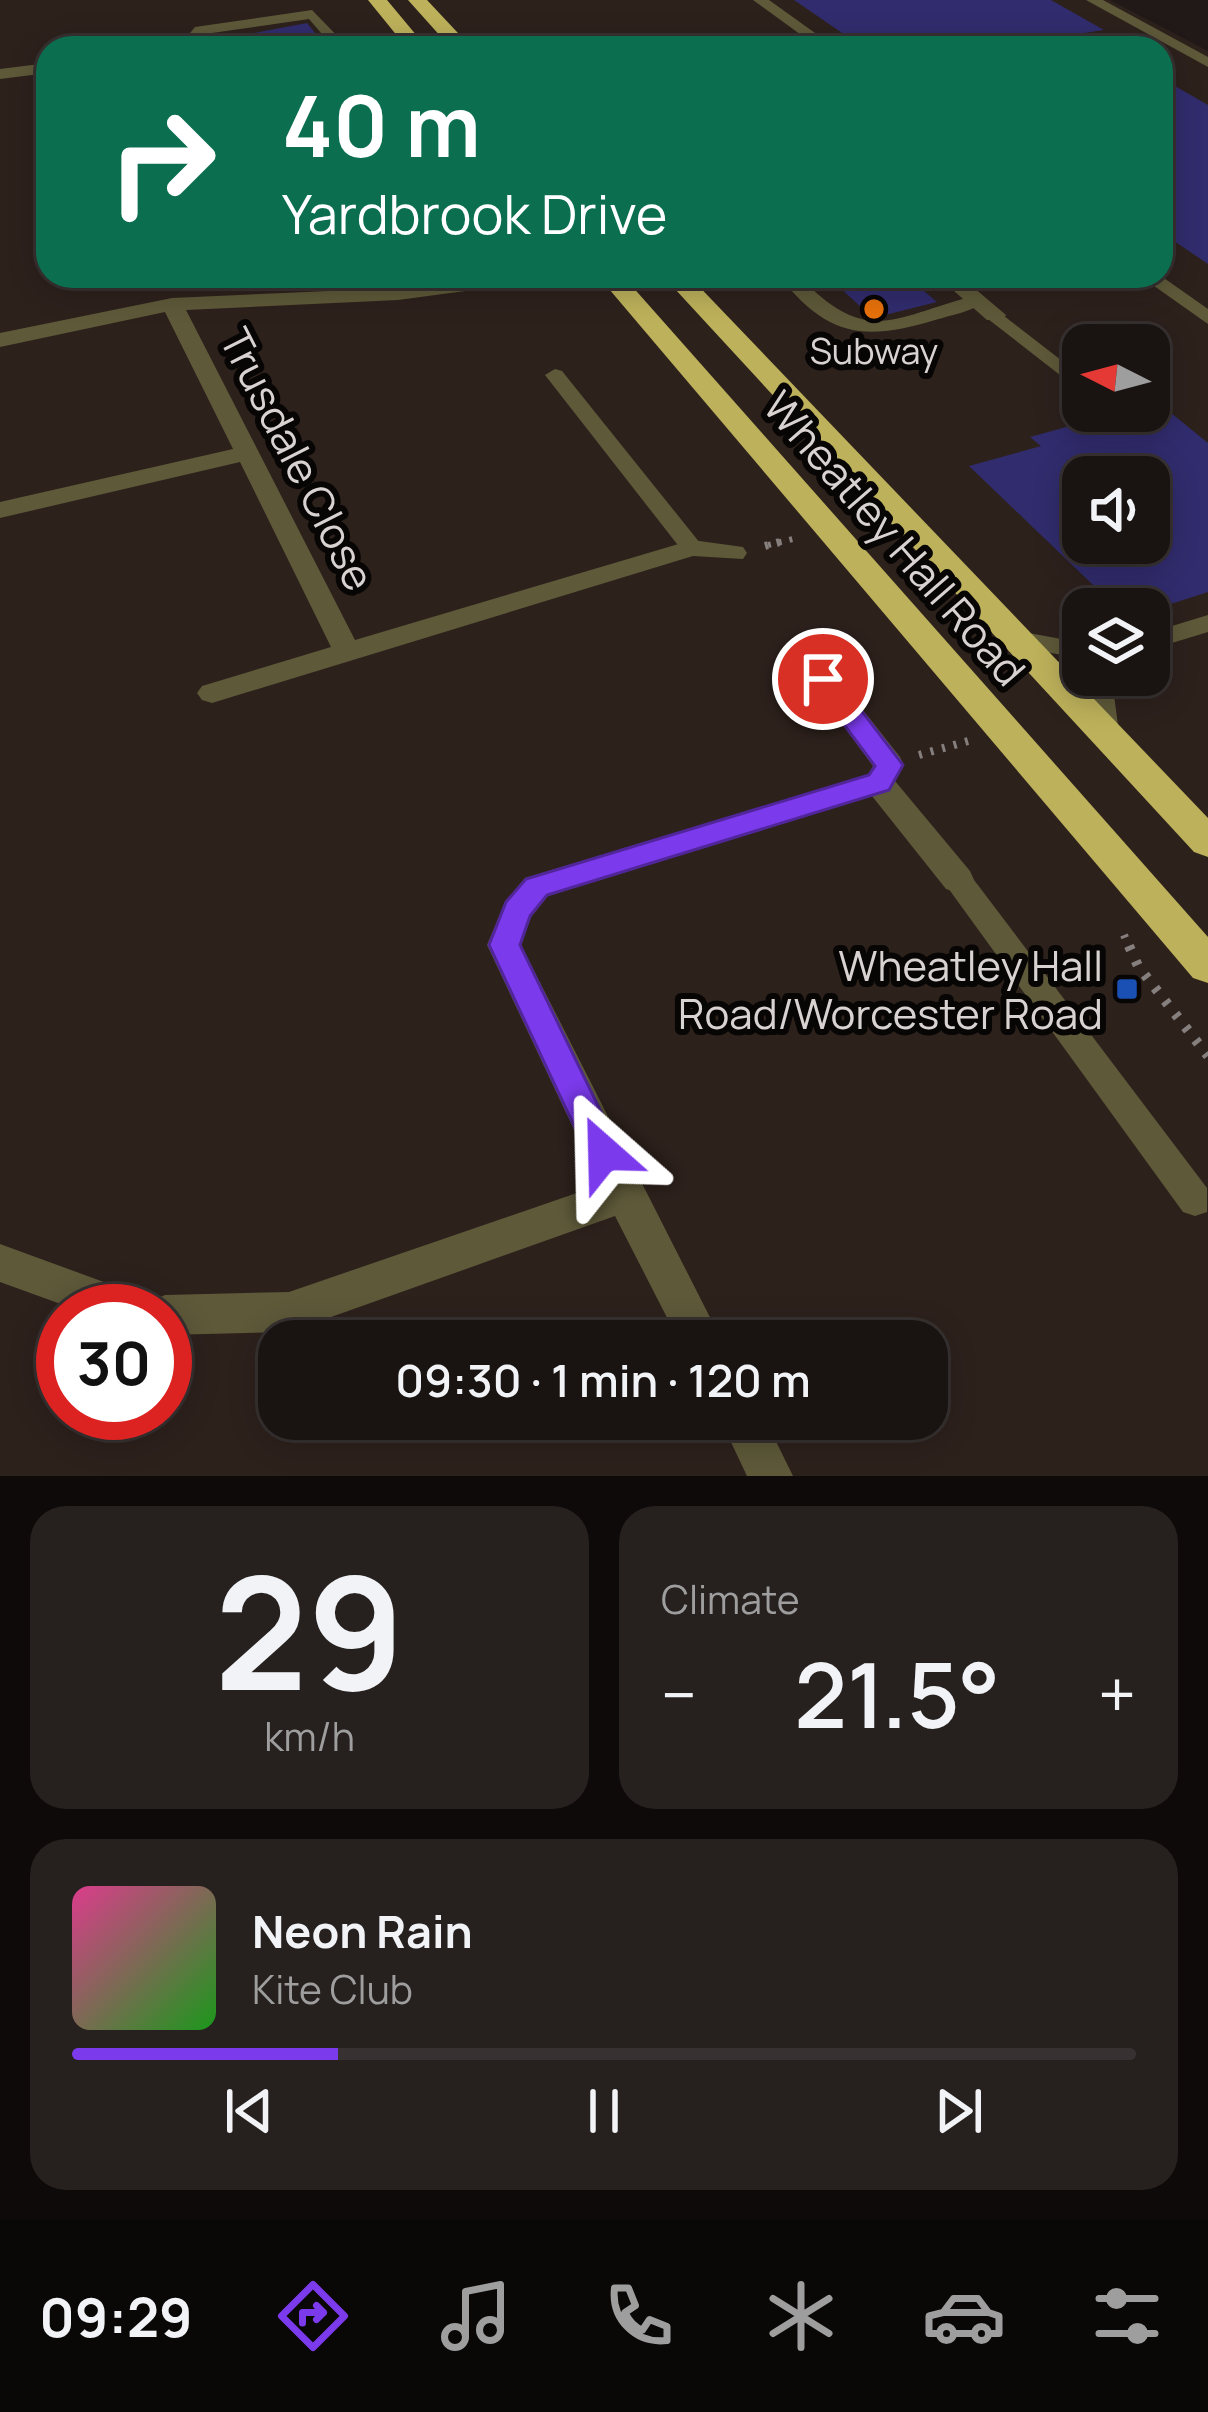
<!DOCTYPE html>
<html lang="en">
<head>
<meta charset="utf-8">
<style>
  body { margin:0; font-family:Manrope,sans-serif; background:#26201f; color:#f1f3f6; height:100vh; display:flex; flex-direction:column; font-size:45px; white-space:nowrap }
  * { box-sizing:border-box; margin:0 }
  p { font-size:39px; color:#9f9e9f }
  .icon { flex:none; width:66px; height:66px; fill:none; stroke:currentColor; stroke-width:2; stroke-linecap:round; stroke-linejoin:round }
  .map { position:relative; height:1476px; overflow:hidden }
  .drawer { display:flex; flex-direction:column; gap:30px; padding:30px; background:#0e0a09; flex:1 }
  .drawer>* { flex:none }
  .hud { position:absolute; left:36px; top:36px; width:1137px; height:252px; border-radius:36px; box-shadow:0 6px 30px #0003,0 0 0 3px #373231; background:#0b6e4f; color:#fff; overflow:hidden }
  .needle { width:78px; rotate:276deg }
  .tools { position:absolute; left:1062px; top:324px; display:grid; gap:24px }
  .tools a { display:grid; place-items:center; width:108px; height:108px; border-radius:24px; background:#191311; box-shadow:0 6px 30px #0003,0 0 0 3px #373231; font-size:60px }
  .speed { position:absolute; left:36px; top:1284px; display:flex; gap:24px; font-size:60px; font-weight:700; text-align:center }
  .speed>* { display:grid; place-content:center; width:156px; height:156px; border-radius:50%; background:#191311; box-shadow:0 6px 30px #0003,0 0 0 3px #373231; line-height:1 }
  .speed .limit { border:18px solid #d22; background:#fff; color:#111 }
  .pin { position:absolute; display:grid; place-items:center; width:102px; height:102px; color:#fff; margin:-51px; border:6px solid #fff; border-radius:50%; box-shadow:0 3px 12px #0007 }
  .me { position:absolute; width:132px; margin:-66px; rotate:335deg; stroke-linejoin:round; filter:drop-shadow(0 0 9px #0008) }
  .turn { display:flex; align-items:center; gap:42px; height:252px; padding:0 48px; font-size:54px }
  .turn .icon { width:156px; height:156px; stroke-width:2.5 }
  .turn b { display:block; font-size:84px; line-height:102px }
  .big { font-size:90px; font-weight:600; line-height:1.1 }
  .drawer .card { flex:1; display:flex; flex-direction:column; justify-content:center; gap:18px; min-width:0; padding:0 42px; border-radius:36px; background:#26201f }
  .drawer .dial { align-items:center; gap:0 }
  .dial b { font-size:156px; line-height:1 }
  .song { display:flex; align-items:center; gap:36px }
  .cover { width:144px; height:144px; border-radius:18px; background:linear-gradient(135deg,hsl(330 70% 55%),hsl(120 70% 35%)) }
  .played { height:12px; border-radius:6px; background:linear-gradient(90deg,#7c3aed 25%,#373231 25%) }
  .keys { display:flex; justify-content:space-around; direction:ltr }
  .heat { display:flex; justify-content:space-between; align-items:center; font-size:66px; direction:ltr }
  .drawer .tiles { flex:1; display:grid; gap:30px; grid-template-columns:1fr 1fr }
  .card:last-child { grid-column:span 2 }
  .trip { position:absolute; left:258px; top:1320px; width:690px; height:120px; border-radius:36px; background:#191311; box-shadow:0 6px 30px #0003,0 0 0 3px #373231; font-weight:600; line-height:120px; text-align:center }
  .dock { display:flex; height:192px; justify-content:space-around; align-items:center; background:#0a0807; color:#9f9e9f }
  .dock .icon { width:84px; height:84px }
  .dock .active { color:#7c3aed }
  .dock b { font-size:54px; color:#f1f3f6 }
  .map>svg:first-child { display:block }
</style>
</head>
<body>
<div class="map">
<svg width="1208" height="1476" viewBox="0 0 1208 1476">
  <rect width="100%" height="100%" fill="#211917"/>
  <path fill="#2d211c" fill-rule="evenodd" d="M0,0H1110L1208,51V1476H0ZM48,48H1161V276H48ZM1083,345H1149V411H1083ZM1083,477H1149V543H1083ZM1083,609H1149V675H1083ZM63,1311H165V1413H63ZM279,1341H927V1419H279Z"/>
  <g fill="#312c6d" fill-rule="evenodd">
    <polygon points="794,0 1051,0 1104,30 1084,33 1109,48 864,48"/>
    <polygon points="307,23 327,48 234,48 227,38"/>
    <polygon points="1161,78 1208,105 1208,264 1174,241 1161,244"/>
    <polygon points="827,276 906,276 937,302 873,318"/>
    <path d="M1171,413L1208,443V592L1149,611L1118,609L969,466L1041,446L1030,437L1095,419L1108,430ZM1083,477H1149V543H1083Z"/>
  </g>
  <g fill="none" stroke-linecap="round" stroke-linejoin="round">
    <polyline stroke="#857f7d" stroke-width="6" stroke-dasharray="3 8" stroke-linecap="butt" points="768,545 797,538"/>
    <g stroke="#857f7d" stroke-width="8" stroke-dasharray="3 9" stroke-linecap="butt">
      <polyline points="765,546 780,542"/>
      <polyline points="919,755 968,741"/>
      <polyline points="1124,935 1130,949"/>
    </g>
    <polyline stroke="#857f7d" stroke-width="10" stroke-dasharray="4.5 12" stroke-linecap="butt" points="1129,946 1138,966 1208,1056"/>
    <g fill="#5e5939" fill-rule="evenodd">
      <polygon points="753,0 769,0 836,48 819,48"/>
      <polygon points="1086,0 1103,0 1208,57 1208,67"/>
      <polygon points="312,10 349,48 334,48 309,19 205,34 189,48 181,44 195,27"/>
      <path d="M779,276H799C868,348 892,317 977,295L987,301C973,311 952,315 935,320C862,342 827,336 779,276Z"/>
      <polygon points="1140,276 1161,276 1208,309 1208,324"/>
      <polygon points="995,309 1083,377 1083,393 988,319 985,315"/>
      <polygon points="555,369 562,371 700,543 704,548 700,553 684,553 545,375"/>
      <polygon points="1208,615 1208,632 1149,650 1149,633"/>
      <polygon points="1018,631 1083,643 1083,659 1009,645 1005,639"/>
      <polygon points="1094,675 1120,675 1114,695 1119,733 1106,742 1093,733 1088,695"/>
      <polygon points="958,869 968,872 1207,1188 1207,1212 1195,1216 1183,1212 948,888 943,880 948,872"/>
    </g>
    <g fill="#5e5939" fill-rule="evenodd">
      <polygon points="113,34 119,36 125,48 109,48 105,39"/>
      <polygon points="48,63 48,73 0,79 0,69"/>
      <polygon points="485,276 542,276 532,282 398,300 186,310 355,640 692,540 743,547 747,553 743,559 693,556 212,703 202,700 197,693 202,686 331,647 240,462 0,518 0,502 233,449 165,312 0,347 0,333 172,298 398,288"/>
      <polygon points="937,276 960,276 1006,315 1003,320 987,320"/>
      <polygon points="823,669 833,672 900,757 904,765 895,781 970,871 974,880 970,889 958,893 946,889 872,796 548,896 531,917 521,945 722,1341 679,1341 615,1216 289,1332 165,1335 165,1311 80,1311 0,1282 0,1244 153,1300 165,1295 289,1292 600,1185 487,945 505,902 525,878 868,775 873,766 809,679"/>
      <polygon points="720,1419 765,1419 793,1476 747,1476"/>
    </g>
    <g fill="#bdb15b" fill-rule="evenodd">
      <polygon points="368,0 387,0 427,48 407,48"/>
      <polygon points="408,0 427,0 472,48 451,48"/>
      <polygon points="598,276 623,276 1208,937 1208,983 1193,978"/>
      <polygon points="663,276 689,276 1208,818 1208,857 1194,852"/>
    </g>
  </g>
  <polygon fill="#7c3aed" stroke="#51269a" stroke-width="3" points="823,670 832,672 903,765 889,790 547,895 530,916 520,945 621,1153 616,1164 604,1169 592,1164 489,945 506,902 526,879 869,775 875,766 810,679"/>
  <circle fill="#e8710a" stroke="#080605" stroke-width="4.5" cx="874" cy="309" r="12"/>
  <rect fill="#1a4fb4" stroke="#080605" stroke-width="4.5" x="1115" y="977" width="24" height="24" rx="6"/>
  <g text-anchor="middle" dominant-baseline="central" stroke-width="12" stroke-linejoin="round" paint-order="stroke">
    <g font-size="36" fill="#d8d3d1" stroke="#080605">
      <text x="874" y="350">Subway</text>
    </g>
    <g font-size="42" fill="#d8d3d1" stroke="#080605">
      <text transform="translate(298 459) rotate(63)">Trusdale Close</text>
      <text transform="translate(895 538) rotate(49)">Wheatley Hall Road</text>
    </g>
    <g font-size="42" fill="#d8d3d1" stroke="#080605" text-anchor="end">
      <text x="1103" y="965">Wheatley Hall<tspan x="1103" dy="48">Road/Worcester Road</tspan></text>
    </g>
  </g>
</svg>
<div class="tools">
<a><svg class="needle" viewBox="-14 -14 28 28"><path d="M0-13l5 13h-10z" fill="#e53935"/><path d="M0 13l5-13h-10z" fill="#9f9e9f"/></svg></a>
<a><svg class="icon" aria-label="sound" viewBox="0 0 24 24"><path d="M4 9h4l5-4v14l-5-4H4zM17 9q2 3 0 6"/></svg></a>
<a><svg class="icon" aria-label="layers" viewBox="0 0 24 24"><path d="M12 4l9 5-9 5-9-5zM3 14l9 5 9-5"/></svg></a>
</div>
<div class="speed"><div class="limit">30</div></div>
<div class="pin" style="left:823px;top:679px;background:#d93025"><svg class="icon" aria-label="arrive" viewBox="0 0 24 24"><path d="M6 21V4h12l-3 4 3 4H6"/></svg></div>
<svg class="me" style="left:604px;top:1153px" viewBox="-20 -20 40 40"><path d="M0-17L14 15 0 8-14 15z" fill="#7c3aed" stroke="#fff" stroke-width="4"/></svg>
<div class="trip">09:30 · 1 min · 120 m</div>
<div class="hud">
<div class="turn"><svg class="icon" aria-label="right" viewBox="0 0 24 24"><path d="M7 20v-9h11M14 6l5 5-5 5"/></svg><div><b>40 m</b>Yardbrook Drive</div></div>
</div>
</div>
<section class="drawer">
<div class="tiles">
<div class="card dial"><b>29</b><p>km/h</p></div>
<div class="card"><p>Climate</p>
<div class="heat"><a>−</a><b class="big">21.5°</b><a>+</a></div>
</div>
<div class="card">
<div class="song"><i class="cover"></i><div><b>Neon Rain</b><p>Kite Club</p></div></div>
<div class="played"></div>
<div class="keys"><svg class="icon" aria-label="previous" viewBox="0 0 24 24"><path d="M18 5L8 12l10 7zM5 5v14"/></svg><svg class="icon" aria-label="pause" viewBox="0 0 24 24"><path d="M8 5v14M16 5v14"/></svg><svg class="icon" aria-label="next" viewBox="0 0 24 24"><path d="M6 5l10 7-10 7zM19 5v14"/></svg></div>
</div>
</div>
</section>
<nav class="dock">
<b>09:29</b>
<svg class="icon active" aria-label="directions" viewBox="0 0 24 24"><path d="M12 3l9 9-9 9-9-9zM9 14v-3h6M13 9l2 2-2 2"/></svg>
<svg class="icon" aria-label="music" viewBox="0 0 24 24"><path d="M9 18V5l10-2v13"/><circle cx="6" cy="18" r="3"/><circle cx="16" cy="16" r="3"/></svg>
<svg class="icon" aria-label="phone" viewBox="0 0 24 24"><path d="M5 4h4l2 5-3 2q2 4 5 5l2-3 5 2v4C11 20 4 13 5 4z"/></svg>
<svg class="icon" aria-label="climate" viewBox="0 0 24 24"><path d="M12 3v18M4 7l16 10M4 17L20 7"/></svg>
<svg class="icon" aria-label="car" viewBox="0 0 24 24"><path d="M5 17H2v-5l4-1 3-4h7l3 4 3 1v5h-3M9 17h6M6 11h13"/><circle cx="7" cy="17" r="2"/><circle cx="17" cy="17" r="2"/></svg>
<svg class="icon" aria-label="filters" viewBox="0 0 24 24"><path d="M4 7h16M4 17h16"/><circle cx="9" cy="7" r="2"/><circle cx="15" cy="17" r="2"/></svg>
</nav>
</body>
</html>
